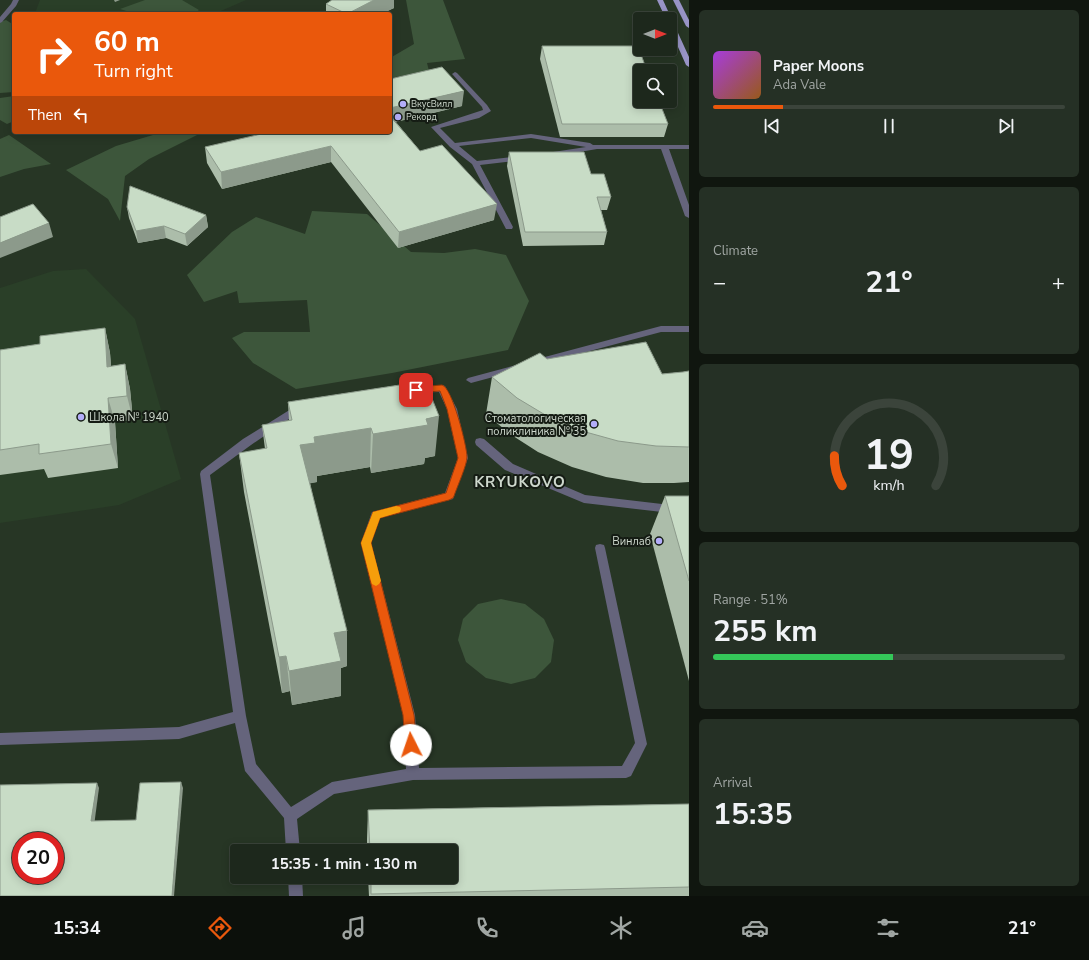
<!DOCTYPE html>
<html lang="en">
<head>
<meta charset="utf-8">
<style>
  body { margin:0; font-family:"Nunito Sans",sans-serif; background:#253025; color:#f1f3f6; height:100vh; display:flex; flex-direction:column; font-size:15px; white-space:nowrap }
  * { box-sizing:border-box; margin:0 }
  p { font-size:13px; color:#a0a6a3 }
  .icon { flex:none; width:22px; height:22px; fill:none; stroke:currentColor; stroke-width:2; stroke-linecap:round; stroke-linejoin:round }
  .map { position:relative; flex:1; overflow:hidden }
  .drawer { display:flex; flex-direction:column; gap:10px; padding:10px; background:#10160f; width:400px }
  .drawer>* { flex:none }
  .banner { position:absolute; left:12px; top:12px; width:380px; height:122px; border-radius:4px; box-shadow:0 2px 10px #0003,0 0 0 1px #3b443b; background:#ea580c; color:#fff; overflow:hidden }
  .needle { width:26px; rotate:90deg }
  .tools { position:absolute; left:633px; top:12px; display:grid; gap:8px }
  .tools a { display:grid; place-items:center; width:44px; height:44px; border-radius:4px; background:#1d281c; box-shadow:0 2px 10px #0003,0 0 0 1px #3b443b; font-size:20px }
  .speed { position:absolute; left:12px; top:832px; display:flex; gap:8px; font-size:20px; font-weight:700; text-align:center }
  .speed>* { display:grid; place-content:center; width:52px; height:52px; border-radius:50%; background:#1d281c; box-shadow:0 2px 10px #0003,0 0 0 1px #3b443b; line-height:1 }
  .speed .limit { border:6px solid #d22; background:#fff; color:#111 }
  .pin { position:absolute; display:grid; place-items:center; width:34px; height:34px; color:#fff; margin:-17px; border-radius:8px; box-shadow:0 2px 6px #0006 }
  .me { position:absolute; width:44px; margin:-22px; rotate:356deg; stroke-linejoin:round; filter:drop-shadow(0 0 3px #0008) }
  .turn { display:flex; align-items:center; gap:14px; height:84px; padding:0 16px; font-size:18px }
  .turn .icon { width:52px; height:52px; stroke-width:2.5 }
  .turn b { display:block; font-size:28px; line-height:34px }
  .then { display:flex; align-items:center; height:38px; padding:0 16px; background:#0003; gap:8px; font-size:15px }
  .big { font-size:30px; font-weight:700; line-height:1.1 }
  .drawer .widget { flex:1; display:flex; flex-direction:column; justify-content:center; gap:6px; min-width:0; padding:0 14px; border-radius:6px; background:#253025 }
  .drawer .dial { align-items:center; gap:0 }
  .dial svg { height:104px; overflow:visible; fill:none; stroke:#3b443b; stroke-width:7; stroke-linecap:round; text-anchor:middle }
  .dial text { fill:#f1f3f6; stroke:none }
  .song { display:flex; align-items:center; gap:12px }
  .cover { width:48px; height:48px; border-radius:6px; background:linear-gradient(135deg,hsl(280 70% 55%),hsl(30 70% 35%)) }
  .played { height:4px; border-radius:2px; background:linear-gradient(90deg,#ea580c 20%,#3b443b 20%) }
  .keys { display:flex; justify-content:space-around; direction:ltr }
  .heat { display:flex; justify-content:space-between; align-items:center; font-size:22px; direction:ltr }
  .charge { height:6px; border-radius:3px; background:linear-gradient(90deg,#34c759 51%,#3b443b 0) }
  .trip { position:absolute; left:230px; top:844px; width:228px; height:40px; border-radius:4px; background:#1d281c; box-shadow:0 2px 10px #0003,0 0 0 1px #3b443b; font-weight:700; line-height:40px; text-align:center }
  .menu { display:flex; height:64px; justify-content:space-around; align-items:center; background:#0c100b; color:#a0a6a3 }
  .menu .icon { width:28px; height:28px }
  .menu .selected { color:#ea580c }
  .menu b { font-size:18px; color:#f1f3f6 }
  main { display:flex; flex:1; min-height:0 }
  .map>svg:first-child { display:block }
</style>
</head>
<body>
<main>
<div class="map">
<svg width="689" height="896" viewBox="0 0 689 896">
  <rect width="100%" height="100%" fill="#273625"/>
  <g fill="#2a3f28">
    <polygon points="40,0 246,0 214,14 37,14 35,13"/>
    <polygon points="86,269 135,319 181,479 119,505 0,523 0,288 53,271"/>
  </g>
  <g fill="#3d563b">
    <polygon points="145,0 182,0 199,10 194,14 180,14 170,11 156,14 136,14 120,9"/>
    <polygon points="406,0 443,0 465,59 427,63 429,71 390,78 390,58 414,44"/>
    <polygon points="6,20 14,25 14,92 0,93 0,22"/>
    <polygon points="14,96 14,121 7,124 0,120 0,98"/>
    <polygon points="163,132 203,132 149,159 125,176 120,221 108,199 66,170 116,146"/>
    <polygon points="9,135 51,164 24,169 0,177 0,139"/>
    <polygon points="312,211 367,214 411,252 444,253 475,249 506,255 529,301 508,350 392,373 296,389 253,363 232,338 244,332 310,332 307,300 239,303 237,291 204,302 187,275 232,232 256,217 305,234"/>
    <polygon points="501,599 525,604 544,619 554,640 551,662 535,678 511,684 486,678 466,662 458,640 463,619 478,604"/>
  </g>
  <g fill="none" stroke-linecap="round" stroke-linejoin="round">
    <g fill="#65647c" fill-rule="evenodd">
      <polygon points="13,0 19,0 16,6 2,22 0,23 0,17 11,4"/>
      <polygon points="455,72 457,73 487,105 491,111 479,118 440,128 455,143 531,134 590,143 593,145 689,145 689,149 669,149 689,205 689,218 685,216 661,149 597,149 556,156 553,156 553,152 586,147 531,138 459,146 477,161 522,156 526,158 522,160 480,165 513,227 512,229 506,229 472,164 450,147 431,127 483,110 482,107 453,75 452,74"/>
      <polygon points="661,326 689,326 689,332 661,332 541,364 536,361 541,358"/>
      <polygon points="516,365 519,366 521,368 519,370 471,383 466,380 468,378"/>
      <polygon points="442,385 445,386 457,409 468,458 454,496 453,499 449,500 380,518 371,543 415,715 419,768 622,766 635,743 595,548 596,545 600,544 604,545 605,548 647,744 631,776 626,778 413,780 334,794 297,819 300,851 286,851 284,818 245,771 235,723 179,739 0,745 0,733 179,727 233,712 200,474 201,471 243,439 299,404 302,406 304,408 302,410 251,445 210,475 246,716 256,764 291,807 332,782 406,769 403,715 361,543 372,512 445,493 458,458 447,409 439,392 416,393 411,390 416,387"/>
      <polygon points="480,438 484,439 513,464 585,495 662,504 689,501 689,509 662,512 584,503 505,470 476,445 475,442 476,439"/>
      <polygon points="288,877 302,877 303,896 289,896"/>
    </g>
    <g fill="#9894c6" fill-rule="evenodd">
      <polygon points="657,0 663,0 689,57 689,67 686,65 670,29 670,19 666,19"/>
      <polygon points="673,0 679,0 689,20 689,28 686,26"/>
    </g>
  </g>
  <g fill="#acbdaa">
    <polygon points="332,0 394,0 394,8 381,14 326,14 326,4"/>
    <polygon points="542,46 668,124 664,137 560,137 540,59"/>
    <polygon points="390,79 462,106 396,122 420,151 494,220 398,248 331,162 222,189 207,163 205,147 390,132"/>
    <polygon points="509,152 591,174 611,197 607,210 601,210 607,232 604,245 523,246 507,166"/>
    <polygon points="127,207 206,215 208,227 187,246 166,238 138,243 129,218"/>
    <polygon points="105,328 110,353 111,366 125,364 130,389 133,420 115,422 118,468 48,478 44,469 0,475 0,350 40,344"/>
    <polygon points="547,359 662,374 683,372 689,371 689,482 674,483 643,483 606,477 572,467 538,452 510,434 486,414 492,377"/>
    <polygon points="413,383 435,456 425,458 424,464 371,473 370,467 317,476 317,482 310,483 347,666 341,668 341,696 292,705 290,691 282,693 244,492 239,453 265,449 262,425 289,421 288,402"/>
    <polygon points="665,496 689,496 689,681 650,534"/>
    <polygon points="689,804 689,896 369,896 368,877 451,877 451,851 367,851 367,839 368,810"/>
  </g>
  <g fill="#8c9a8b">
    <polygon points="114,0 120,0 115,2"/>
    <polygon points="374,0 394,0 394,8 381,14 347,14"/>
    <polygon points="464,91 462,106 390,123 390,108"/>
    <polygon points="331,146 331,162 222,189 221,172"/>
    <polygon points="497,204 494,220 398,248 399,232"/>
    <polygon points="206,215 208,227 187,246 185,234"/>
    <polygon points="49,223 53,237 0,258 0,243"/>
    <polygon points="164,226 166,238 138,243 136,231"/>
    <polygon points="105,328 110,353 113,391 107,367"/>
    <polygon points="125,364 130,389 133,420 127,396"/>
    <polygon points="108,398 115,422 118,468 111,444"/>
    <polygon points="439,416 435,456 425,458 424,464 371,473 373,434 426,419"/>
    <polygon points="371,428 370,467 317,476 317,482 302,485 300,445 314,437"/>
    <polygon points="347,631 347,666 341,668 341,696 292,705 289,671 334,633"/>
    <polygon points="286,656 290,691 282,693 279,657"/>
    <polygon points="181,782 183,788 174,896 172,896"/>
    <polygon points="97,783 99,788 94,826 91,821"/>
  </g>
  <g fill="#c8dcc6" stroke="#8c9a8b" fill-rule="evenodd">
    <polygon points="332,0 374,0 347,14 326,4"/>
    <polygon points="542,46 638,46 647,71 640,71 640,101 659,101 668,124 562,124"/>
    <polygon points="442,67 464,91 390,108 390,79"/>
    <polygon points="390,116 420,151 442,145 497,204 399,232 331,146 221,172 205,147 270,132 390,132"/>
    <polygon points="509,152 584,152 591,174 604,174 611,197 597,197 607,232 525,232"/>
    <polygon points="130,186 206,215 185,234 164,226 136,231 127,207"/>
    <polygon points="33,204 49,223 0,243 0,217"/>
    <polygon points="105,328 107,367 125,364 127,396 108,398 111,444 39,454 39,444 0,450 0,350 40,344 40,336"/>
    <polygon points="646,342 662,374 683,372 689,371 689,447 656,446 618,441 582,431 547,416 517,398 492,377 540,353 547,359"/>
    <polygon points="413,383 415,388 427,386 439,416 426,419 428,425 373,434 371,428 314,437 315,443 300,445 347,631 334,633 341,661 289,671 286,656 279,657 239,453 267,448 262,425 292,420 288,402"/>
    <polygon points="665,496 689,496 689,581"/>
    <path d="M181,782L172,896H0V785L97,783L91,821L136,820L140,783ZM21,841H55V875H21Z"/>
    <polygon points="689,804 689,887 371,894 371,877 451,877 451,851 370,851 368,810"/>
  </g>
  <path fill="#ea580c" stroke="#983908" d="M442,385C452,387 467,446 467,457C467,465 457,487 454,496L453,498L449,500L380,518L371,543L414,715L417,745L415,748L411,750L407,748L405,745L403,715L361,543L373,512L446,493L458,458L447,409L440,391L416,393L411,390L416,387Z"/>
  <polygon fill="#f59e0b" points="396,506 400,507 401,509 400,512 380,518 371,543 381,581 379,584 376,586 372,584 371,581 361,543 373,512"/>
  <g fill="#b3adf9" stroke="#151c14" stroke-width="1.5">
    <circle cx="403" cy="104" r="4"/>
    <circle cx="398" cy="117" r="4"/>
    <circle cx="81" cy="417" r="4"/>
    <circle cx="594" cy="424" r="4"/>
    <circle cx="659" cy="541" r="4"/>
  </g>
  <g text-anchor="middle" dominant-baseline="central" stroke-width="4" stroke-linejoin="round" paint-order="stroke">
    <g font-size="9" fill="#ced8cd" stroke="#151c14" text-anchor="start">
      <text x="411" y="104">ВкусВилл</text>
      <text x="406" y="117">Рекорд</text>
    </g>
    <g font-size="11" fill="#ced8cd" stroke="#151c14" text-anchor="end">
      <text x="89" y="417" text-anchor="start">Школа № 1940</text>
      <text x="586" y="418">Стоматологическая<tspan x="586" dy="13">поликлиника № 35</tspan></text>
      <text x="651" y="541">Винлаб</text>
    </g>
    <g font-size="15" font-weight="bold" letter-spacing="1" fill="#ced8cd" stroke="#151c14">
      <text x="520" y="482">KRYUKOVO</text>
    </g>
  </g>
</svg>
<div class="tools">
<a><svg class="needle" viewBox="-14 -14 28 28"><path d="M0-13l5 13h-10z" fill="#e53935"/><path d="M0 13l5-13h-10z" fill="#a0a6a3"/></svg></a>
<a><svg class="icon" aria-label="search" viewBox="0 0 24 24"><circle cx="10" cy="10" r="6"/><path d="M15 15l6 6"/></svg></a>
</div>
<div class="speed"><div class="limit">20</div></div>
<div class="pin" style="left:416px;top:390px;background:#d93025"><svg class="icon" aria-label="arrive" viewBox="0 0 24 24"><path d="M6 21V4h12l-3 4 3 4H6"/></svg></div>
<svg class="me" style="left:411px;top:745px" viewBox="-20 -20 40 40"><circle r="19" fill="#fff"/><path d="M0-13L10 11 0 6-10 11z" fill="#ea580c"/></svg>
<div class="trip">15:35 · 1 min · 130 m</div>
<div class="banner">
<div class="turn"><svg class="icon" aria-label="right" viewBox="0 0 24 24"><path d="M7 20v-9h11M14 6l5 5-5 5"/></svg><div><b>60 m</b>Turn right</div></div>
<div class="then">Then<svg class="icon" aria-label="left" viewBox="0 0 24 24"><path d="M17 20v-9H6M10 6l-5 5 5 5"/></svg></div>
</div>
</div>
<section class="drawer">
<div class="widget">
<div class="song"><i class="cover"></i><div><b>Paper Moons</b><p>Ada Vale</p></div></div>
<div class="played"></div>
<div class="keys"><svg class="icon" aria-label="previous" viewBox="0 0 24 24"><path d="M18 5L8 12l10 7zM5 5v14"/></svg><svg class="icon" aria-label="pause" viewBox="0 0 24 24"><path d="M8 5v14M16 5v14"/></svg><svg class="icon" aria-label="next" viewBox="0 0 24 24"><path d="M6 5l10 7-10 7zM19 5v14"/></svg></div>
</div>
<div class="widget"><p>Climate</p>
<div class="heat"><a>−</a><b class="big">21°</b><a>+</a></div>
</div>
<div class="widget dial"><svg viewBox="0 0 100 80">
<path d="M14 69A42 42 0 1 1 86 69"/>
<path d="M14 69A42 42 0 0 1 8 46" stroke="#ea580c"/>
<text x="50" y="56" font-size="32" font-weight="700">19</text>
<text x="50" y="72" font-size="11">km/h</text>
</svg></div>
<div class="widget"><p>Range · 51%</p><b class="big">255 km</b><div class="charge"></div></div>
<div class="widget"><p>Arrival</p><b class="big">15:35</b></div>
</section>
</main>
<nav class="menu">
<b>15:34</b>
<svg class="icon selected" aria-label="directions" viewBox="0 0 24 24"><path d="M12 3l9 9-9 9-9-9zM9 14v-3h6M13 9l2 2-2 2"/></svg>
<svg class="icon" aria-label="music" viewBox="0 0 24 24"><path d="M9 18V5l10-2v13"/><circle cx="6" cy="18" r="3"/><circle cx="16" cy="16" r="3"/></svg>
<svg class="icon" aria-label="phone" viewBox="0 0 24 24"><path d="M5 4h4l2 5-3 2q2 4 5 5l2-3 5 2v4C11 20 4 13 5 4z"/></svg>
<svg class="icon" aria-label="climate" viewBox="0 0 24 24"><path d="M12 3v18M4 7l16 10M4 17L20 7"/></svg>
<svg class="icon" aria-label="car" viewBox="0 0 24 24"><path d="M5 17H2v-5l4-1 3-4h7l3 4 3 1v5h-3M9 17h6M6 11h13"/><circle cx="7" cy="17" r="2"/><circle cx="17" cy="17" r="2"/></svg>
<svg class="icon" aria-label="filters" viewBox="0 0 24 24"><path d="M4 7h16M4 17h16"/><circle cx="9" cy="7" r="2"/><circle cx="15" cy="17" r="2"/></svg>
<b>21°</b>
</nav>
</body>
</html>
